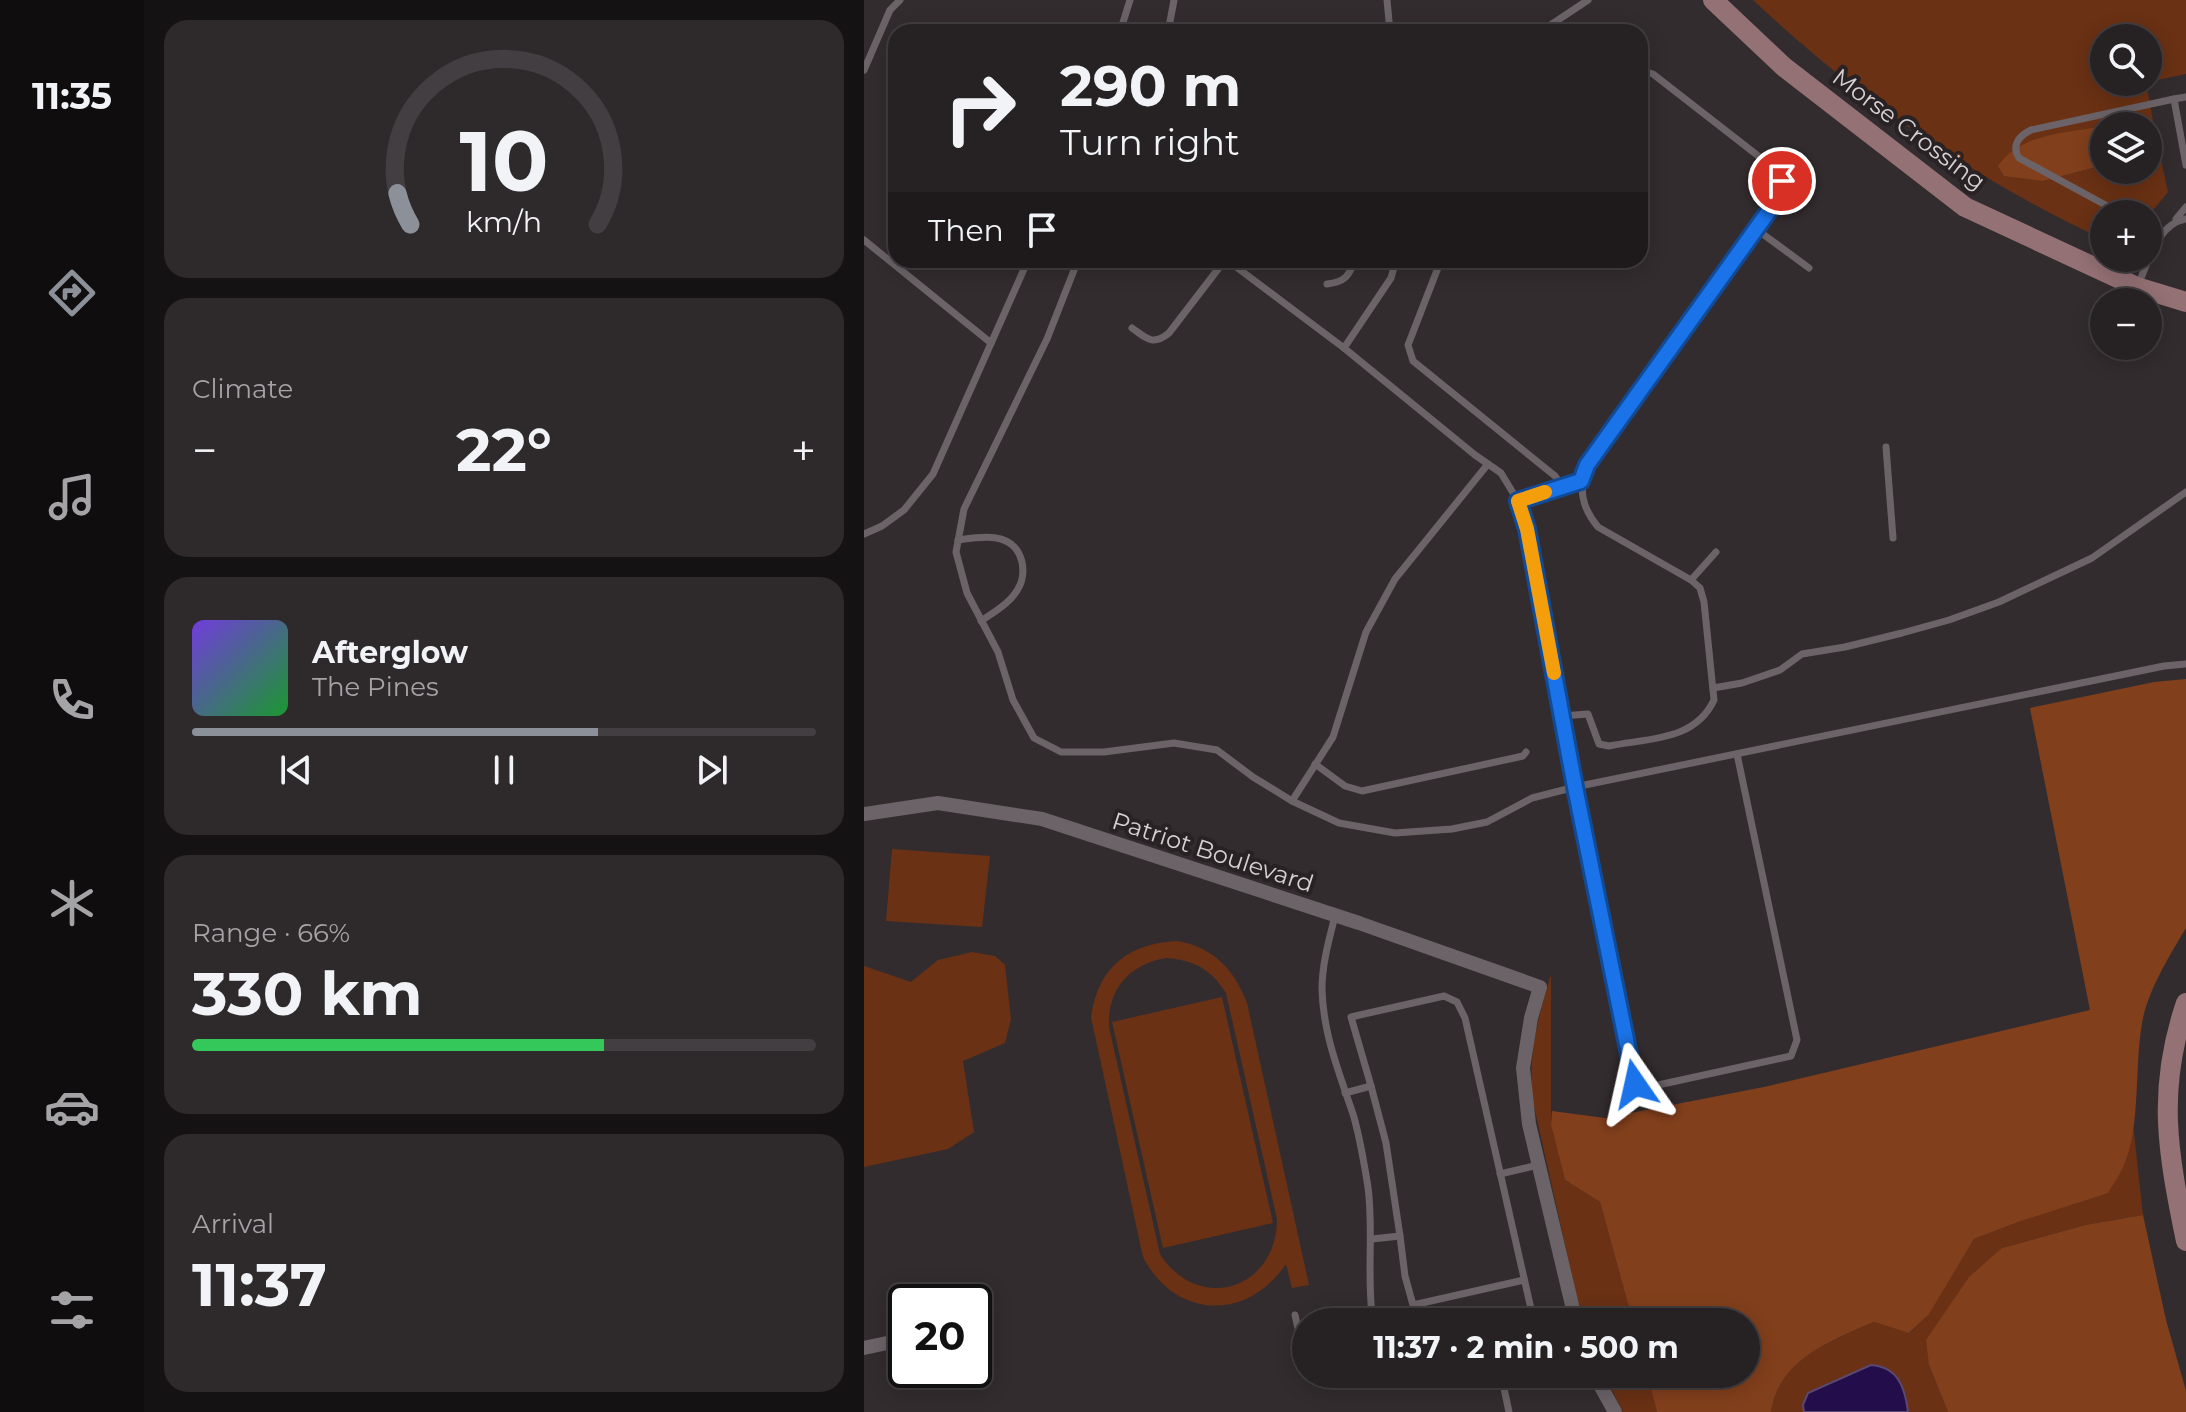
<!DOCTYPE html>
<html lang="en">
<head>
<meta charset="utf-8">
<style>
  body { margin:0; font-family:Montserrat,sans-serif; background:#2e292b; color:#f1f3f6; height:100vh; display:flex; flex-direction:column; font-size:30px; white-space:nowrap }
  * { box-sizing:border-box; margin:0 }
  p { font-size:26px; color:#a4a3a6 }
  .icon { flex:none; width:44px; height:44px; fill:none; stroke:currentColor; stroke-width:2; stroke-linecap:round; stroke-linejoin:round }
  .map { position:relative; flex:1; overflow:hidden }
  .side { display:flex; flex-direction:column; gap:20px; padding:20px; background:#151213; width:720px }
  .side>* { flex:none }
  .banner { position:absolute; left:24px; top:24px; width:760px; height:244px; border-radius:24px; box-shadow:0 4px 20px #0003,0 0 0 2px #423e41; background:#262123; color:#f1f3f6; overflow:hidden }
  .tools { position:absolute; left:1226px; top:24px; display:grid; gap:16px }
  .tools a { display:grid; place-items:center; width:72px; height:72px; border-radius:50%; background:#262123; box-shadow:0 4px 20px #0003,0 0 0 2px #423e41; font-size:40px }
  .speed { position:absolute; left:24px; top:1284px; display:flex; gap:16px; font-size:40px; font-weight:700; text-align:center }
  .speed>* { display:grid; place-content:center; width:104px; height:104px; border-radius:50%; background:#262123; box-shadow:0 4px 20px #0003,0 0 0 2px #423e41; line-height:1 }
  .speed .limit { border:4px solid #111; border-radius:12px; background:#fff; color:#111 }
  .pin { position:absolute; display:grid; place-items:center; width:68px; height:68px; color:#fff; margin:-34px; border:4px solid #fff; border-radius:50%; box-shadow:0 2px 8px #0007 }
  .me { position:absolute; width:88px; margin:-44px; rotate:349deg; stroke-linejoin:round; filter:drop-shadow(0 0 6px #0008) }
  .turn { display:flex; align-items:center; gap:28px; height:168px; padding:0 40px; font-size:36px }
  .turn .icon { width:104px; height:104px; stroke-width:2.5 }
  .turn b { display:block; font-size:56px; line-height:68px }
  .then { display:flex; align-items:center; height:76px; padding:0 40px; background:#0003; gap:16px; font-size:30px }
  .big { font-size:60px; font-weight:700; line-height:1.1 }
  .side .card { flex:1; display:flex; flex-direction:column; justify-content:center; gap:12px; min-width:0; padding:0 28px; border-radius:24px; background:#2e292b }
  .side .dial { align-items:center; gap:0 }
  .dial svg { height:208px; overflow:visible; fill:none; stroke:#423e41; stroke-width:7; stroke-linecap:round; text-anchor:middle }
  .dial text { fill:#f1f3f6; stroke:none }
  .song { display:flex; align-items:center; gap:24px }
  .cover { width:96px; height:96px; border-radius:12px; background:linear-gradient(135deg,hsl(260 70% 55%),hsl(130 70% 35%)) }
  .played { height:8px; border-radius:4px; background:linear-gradient(90deg,#8c9099 65%,#423e41 65%) }
  .keys { display:flex; justify-content:space-around; direction:ltr }
  .heat { display:flex; justify-content:space-between; align-items:center; font-size:44px; direction:ltr }
  .charge { height:12px; border-radius:6px; background:linear-gradient(90deg,#34c759 66%,#423e41 0) }
  .trip { position:absolute; left:428px; top:1308px; width:468px; height:80px; border-radius:40px; background:#262123; box-shadow:0 4px 20px #0003,0 0 0 2px #423e41; font-weight:700; line-height:80px; text-align:center }
  main { display:flex; flex:1; min-height:0 }
  .tabs { display:flex; flex-direction:column; width:144px; justify-content:space-around; align-items:center; background:#0f0d0e; color:#a4a3a6 }
  .tabs .icon { width:56px; height:56px }
  .tabs .on { color:#8c9099 }
  .tabs b { font-size:36px; color:#f1f3f6 }
  .map>svg:first-child { display:block }
</style>
</head>
<body>
<main>
<nav class="tabs">
<b>11:35</b>
<svg class="icon on" aria-label="directions" viewBox="0 0 24 24"><path d="M12 3l9 9-9 9-9-9zM9 14v-3h6M13 9l2 2-2 2"/></svg>
<svg class="icon" aria-label="music" viewBox="0 0 24 24"><path d="M9 18V5l10-2v13"/><circle cx="6" cy="18" r="3"/><circle cx="16" cy="16" r="3"/></svg>
<svg class="icon" aria-label="phone" viewBox="0 0 24 24"><path d="M5 4h4l2 5-3 2q2 4 5 5l2-3 5 2v4C11 20 4 13 5 4z"/></svg>
<svg class="icon" aria-label="climate" viewBox="0 0 24 24"><path d="M12 3v18M4 7l16 10M4 17L20 7"/></svg>
<svg class="icon" aria-label="car" viewBox="0 0 24 24"><path d="M5 17H2v-5l4-1 3-4h7l3 4 3 1v5h-3M9 17h6M6 11h13"/><circle cx="7" cy="17" r="2"/><circle cx="17" cy="17" r="2"/></svg>
<svg class="icon" aria-label="filters" viewBox="0 0 24 24"><path d="M4 7h16M4 17h16"/><circle cx="9" cy="7" r="2"/><circle cx="15" cy="17" r="2"/></svg>
</nav>
<section class="side">
<div class="card dial"><svg viewBox="0 0 100 80">
<path d="M14 69A42 42 0 1 1 86 69"/>
<path d="M14 69A42 42 0 0 1 9 57" stroke="#8c9099"/>
<text x="50" y="56" font-size="32" font-weight="700">10</text>
<text x="50" y="72" font-size="11">km/h</text>
</svg></div>
<div class="card"><p>Climate</p>
<div class="heat"><a>−</a><b class="big">22°</b><a>+</a></div>
</div>
<div class="card">
<div class="song"><i class="cover"></i><div><b>Afterglow</b><p>The Pines</p></div></div>
<div class="played"></div>
<div class="keys"><svg class="icon" aria-label="previous" viewBox="0 0 24 24"><path d="M18 5L8 12l10 7zM5 5v14"/></svg><svg class="icon" aria-label="pause" viewBox="0 0 24 24"><path d="M8 5v14M16 5v14"/></svg><svg class="icon" aria-label="next" viewBox="0 0 24 24"><path d="M6 5l10 7-10 7zM19 5v14"/></svg></div>
</div>
<div class="card"><p>Range · 66%</p><b class="big">330 km</b><div class="charge"></div></div>
<div class="card"><p>Arrival</p><b class="big">11:37</b></div>
</section>
<div class="map">
<svg width="1322" height="1412" viewBox="0 0 1322 1412">
  <rect width="100%" height="100%" fill="#332c2f"/>
  <g fill="#6a3114" fill-rule="evenodd">
    <path d="M889,0H1322V74L1284,82V38H1240V82H1282L1289,121L1278,119L1240,126L1179,181L1240,165V170H1284V153L1295,150L1304,192L1284,216L1240,214V240C1109,178 994,99 889,0Z"/>
    <polygon points="28,849 126,856 118,927 22,921"/>
    <path d="M314,941C350,948 370,969 383,1003L445,1285L428,1288L422,1264C383,1322 311,1319 279,1257L227,1017C234,967 265,943 314,941ZM302,958C330,960 347,969 362,993L413,1219C413,1290 334,1314 296,1254L245,1027C243,989 266,964 302,958Z"/>
    <polygon points="108,952 131,956 141,965 147,1019 141,1043 99,1061 110,1132 84,1149 0,1167 0,966 47,982 74,960"/>
    <path d="M687,974V1125L701,1180L736,1202L769,1322H719L717,1316L668,1097C665,1047 674,1020 687,974Z"/>
    <polygon points="358,997 409,1223 299,1248 248,1022"/>
    <path d="M1269,1124L1279,1215L1221,1225L1138,1248L1065,1365L1084,1412H1044L1042,1395L981,1377L969,1384L955,1387L939,1405L940,1412H907C914,1360 968,1340 1010,1322L1046,1333L1065,1313L1110,1239L1157,1221L1262,1161Z"/>
    <polygon points="740,1374 783,1374 793,1412 759,1412"/>
  </g>
  <g fill="#823f1c">
    <path d="M1240,126V165L1179,181L1140,176L1134,166C1156,133 1204,133 1240,126Z"/>
    <path d="M1322,679V928C1306,955 1286,987 1279,1018C1270,1062 1277,1119 1262,1160C1258,1172 1250,1183 1244,1193L1157,1221L1110,1239L1065,1314L1045,1333L1010,1322C968,1340 914,1360 907,1412H793L783,1374H882V1322H769L736,1202L701,1180L687,1125L688,1111L741,1118L900,1087L1226,1010L1166,708L1290,682Z"/>
    <polygon points="1279,1215 1302,1320 1322,1391 1322,1412 1084,1412 1065,1365 1062,1340 1105,1277 1138,1248 1221,1225"/>
  </g>
  <path fill="#230d4a" stroke="#584873" stroke-width="2" d="M1007,1365C1034,1367 1041,1387 1044,1412H940L939,1405L944,1393Z"/>
  <g fill="none" stroke-linecap="round" stroke-linejoin="round">
    <g stroke="#6b6367" stroke-width="7">
      <polyline points="523,0 526,32"/>
      <polyline points="256,32 266,0"/>
      <polyline points="304,32 310,0"/>
      <polyline points="676,32 724,0"/>
      <polyline points="0,70 26,10 36,0"/>
      <polyline points="1322,97 1310,99 1322,165"/>
      <path d="M1258,214L1155,158C1147,145 1155,136 1167,130L1310,99"/>
      <polyline points="1312,219 1322,207"/>
      <polyline points="1284,228 1297,234"/>
      <polyline points="892,229 945,268"/>
      <polyline points="0,240 127,343"/>
      <polyline points="214,260 183,339 100,509 92,552 103,593 134,652 149,700 170,738 197,752 240,752 310,743 353,750 389,777 428,801 475,823 531,833 588,829 623,822 668,798 711,787 1300,666 1322,664"/>
      <polyline points="363,260 480,348 611,455 637,473 654,501 663,529 711,787 771,1084 785,1087 927,1056 933,1040 873,754"/>
      <polyline points="577,260 544,345 549,361 691,476 699,487"/>
      <path d="M463,284C481,282 485,276 491,260"/>
      <path d="M1274,285C1285,261 1293,224 1322,219"/>
      <path d="M268,328C283,339 289,346 305,333L361,260"/>
      <polyline points="480,348 527,278 532,260"/>
      <polyline points="1022,447 1029,538"/>
      <polyline points="654,501 717,481"/>
      <polyline points="0,534 18,526 40,510 69,474 164,260"/>
      <path d="M94,540C115,537 146,531 156,556C160,565 160,578 155,587C148,602 130,612 117,621"/>
      <polyline points="827,580 852,552"/>
      <polyline points="849,688 878,683 916,670 938,654 981,647 1038,633 1085,620 1135,602 1228,558 1322,492"/>
      <path d="M698,716L724,714L735,744L745,746C785,738 831,741 850,700L840,602L836,588L827,580L734,527C718,508 714,489 723,465L917,194L918,181L911,169L789,74L776,70"/>
      <polyline points="451,764 481,786 498,791 650,758 659,756 662,752"/>
      <polyline points="428,801 469,737 502,632 531,579 624,464"/>
      <path d="M471,916C465,940 458,964 458,989C459,1034 475,1072 489,1114C496,1137 500,1163 504,1187C510,1232 502,1277 509,1322"/>
      <polyline points="507,1086 522,1143 536,1236 508,1239"/>
      <polyline points="481,1093 507,1086 487,1017 580,996 593,1002 601,1018 670,1322"/>
      <polyline points="636,1174 674,1165"/>
      <polyline points="536,1236 541,1276 549,1305 660,1280"/>
      <polyline points="431,1315 439,1351 442,1350"/>
      <path d="M540,1374C570,1394 607,1381 640,1374"/>
      <polyline points="637,1374 645,1412"/>
    </g>
    <g stroke="#6b6367" stroke-width="14">
      <polyline points="0,814 74,803 178,819 495,923 676,987 667,1018 659,1068 665,1124 712,1322"/>
      <polyline points="110,1324 111,1323"/>
      <polyline points="0,1348 42,1339"/>
      <polyline points="730,1374 751,1412"/>
    </g>
    <g stroke="#947175" stroke-width="20">
      <polyline points="849,0 920,67 1101,207 1273,287 1322,302"/>
      <path d="M1322,1003C1292,1091 1304,1153 1322,1241"/>
    </g>
  </g>
  <g fill="none" stroke-linecap="round" stroke-linejoin="round">
    <defs>
      <polyline id="route" points="771,1084 711,787 663,529 654,501 717,481 723,465 917,194 918,181"/>
    </defs>
    <use href="#route" stroke="#114b97" stroke-width="20"/>
    <use href="#route" stroke="#1a73e8" stroke-width="14"/>
    <polyline stroke="#f59e0b" stroke-width="14" points="681,492 654,501 663,529 690,673"/>
  </g>
  <g text-anchor="middle" dominant-baseline="central" stroke-width="8" stroke-linejoin="round" paint-order="stroke">
    <g font-size="24" fill="#d5d0d2" stroke="#292225">
      <text transform="translate(1045 129) rotate(37)">Morse Crossing</text>
      <text transform="translate(349 852) rotate(18)">Patriot Boulevard</text>
    </g>
  </g>
</svg>
<div class="tools">
<a><svg class="icon" aria-label="search" viewBox="0 0 24 24"><circle cx="10" cy="10" r="6"/><path d="M15 15l6 6"/></svg></a>
<a><svg class="icon" aria-label="layers" viewBox="0 0 24 24"><path d="M12 4l9 5-9 5-9-5zM3 14l9 5 9-5"/></svg></a>
<a>+</a>
<a>−</a>
</div>
<div class="speed"><div class="limit">20</div></div>
<div class="pin" style="left:918px;top:181px;background:#d93025"><svg class="icon" aria-label="arrive" viewBox="0 0 24 24"><path d="M6 21V4h12l-3 4 3 4H6"/></svg></div>
<svg class="me" style="left:771px;top:1084px" viewBox="-20 -20 40 40"><path d="M0-17L14 15 0 8-14 15z" fill="#1a73e8" stroke="#fff" stroke-width="4"/></svg>
<div class="trip">11:37 · 2 min · 500 m</div>
<div class="banner">
<div class="turn"><svg class="icon" aria-label="right" viewBox="0 0 24 24"><path d="M7 20v-9h11M14 6l5 5-5 5"/></svg><div><b>290 m</b>Turn right</div></div>
<div class="then">Then<svg class="icon" aria-label="arrive" viewBox="0 0 24 24"><path d="M6 21V4h12l-3 4 3 4H6"/></svg></div>
</div>
</div>
</main>
</body>
</html>
